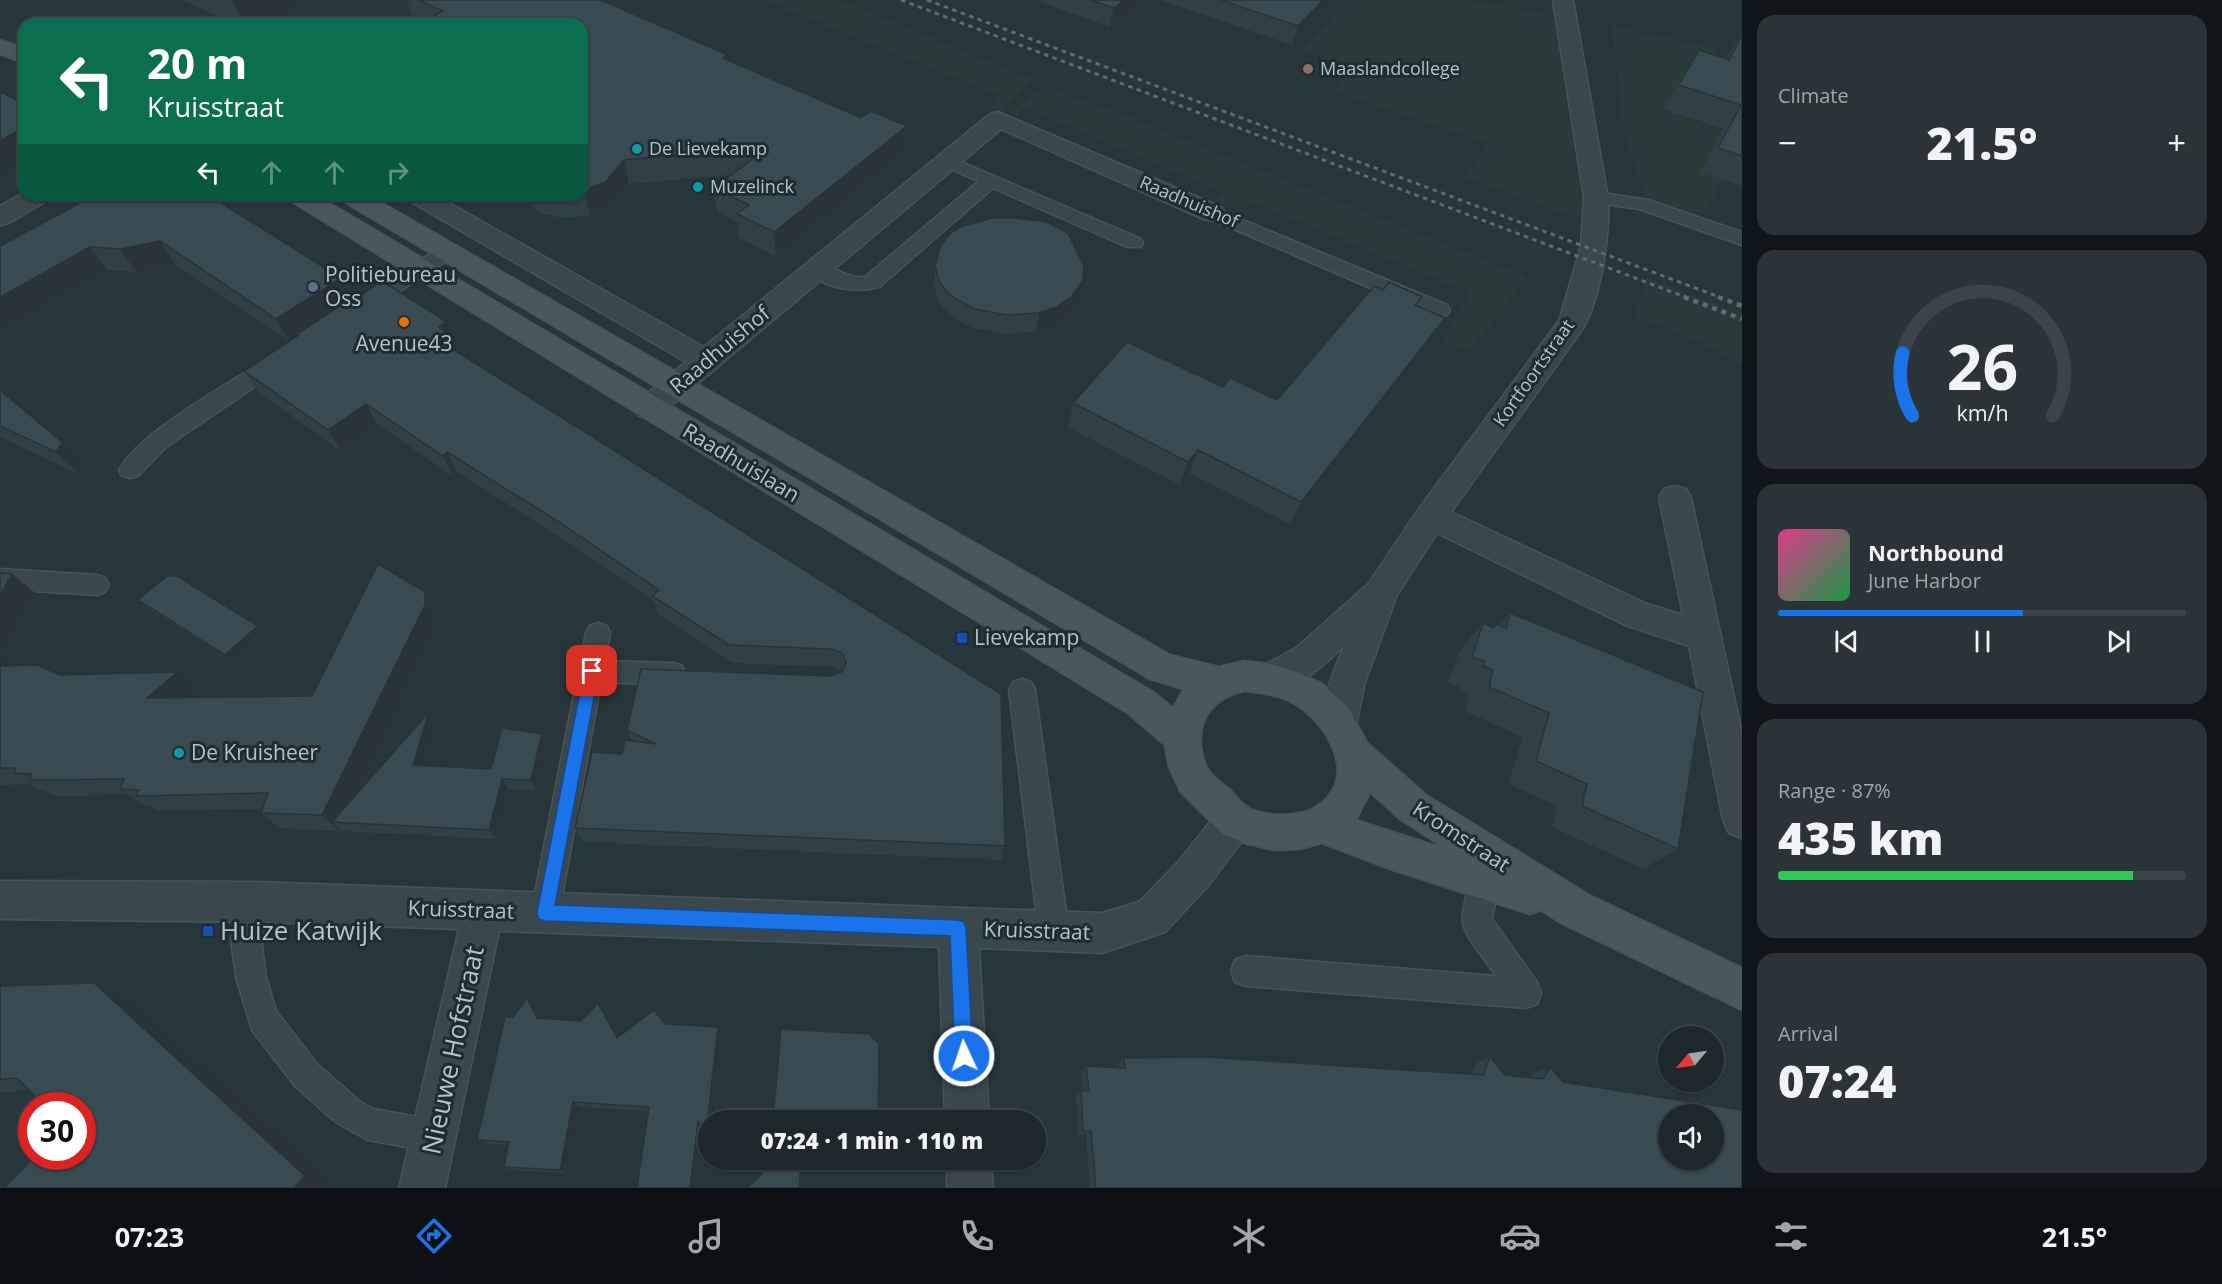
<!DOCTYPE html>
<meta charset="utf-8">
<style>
:root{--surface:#1d282c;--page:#2a3438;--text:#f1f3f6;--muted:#a0a6a9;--line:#3b4448;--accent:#1a73e8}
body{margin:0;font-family:"Open Sans",sans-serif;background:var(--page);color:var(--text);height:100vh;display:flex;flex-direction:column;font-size:22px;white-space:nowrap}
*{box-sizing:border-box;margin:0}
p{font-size:20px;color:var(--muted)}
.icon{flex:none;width:33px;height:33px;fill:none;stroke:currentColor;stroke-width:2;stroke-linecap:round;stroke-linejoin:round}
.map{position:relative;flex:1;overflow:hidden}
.sheet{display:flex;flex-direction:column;gap:15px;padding:15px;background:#101618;width:480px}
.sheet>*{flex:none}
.hud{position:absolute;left:18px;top:18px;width:570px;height:183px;border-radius:18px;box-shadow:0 2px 4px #0004,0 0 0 2px var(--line);background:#0b6e4f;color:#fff;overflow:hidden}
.needle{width:39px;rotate:241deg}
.buttons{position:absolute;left:1658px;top:1026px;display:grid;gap:12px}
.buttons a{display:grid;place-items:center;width:66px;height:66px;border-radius:50%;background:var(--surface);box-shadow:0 2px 4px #0004,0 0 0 2px var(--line);font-size:30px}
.speed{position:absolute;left:18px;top:1092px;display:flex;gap:12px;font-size:30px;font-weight:700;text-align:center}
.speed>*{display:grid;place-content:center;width:78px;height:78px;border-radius:50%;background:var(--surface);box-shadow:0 2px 4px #0004,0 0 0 2px var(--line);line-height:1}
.speed .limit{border:9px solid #d22;background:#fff;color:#111}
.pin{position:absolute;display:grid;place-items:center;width:51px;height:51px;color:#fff;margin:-26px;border-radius:12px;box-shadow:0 3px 9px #0006}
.me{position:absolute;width:66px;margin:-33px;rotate:357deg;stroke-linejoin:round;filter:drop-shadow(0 0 4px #0008)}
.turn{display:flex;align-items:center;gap:21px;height:126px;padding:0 30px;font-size:27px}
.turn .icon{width:78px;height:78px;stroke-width:2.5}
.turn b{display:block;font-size:42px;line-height:51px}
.lanes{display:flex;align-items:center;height:57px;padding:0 30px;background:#0003;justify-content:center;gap:30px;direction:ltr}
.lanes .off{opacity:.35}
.big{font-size:45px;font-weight:800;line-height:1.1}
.sheet .card{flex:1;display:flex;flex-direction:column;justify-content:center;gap:9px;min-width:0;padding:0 21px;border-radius:18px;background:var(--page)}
.sheet .dial{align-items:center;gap:0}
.dial svg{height:156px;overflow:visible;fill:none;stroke:var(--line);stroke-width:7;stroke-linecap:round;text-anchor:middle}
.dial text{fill:var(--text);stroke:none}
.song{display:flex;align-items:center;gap:18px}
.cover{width:72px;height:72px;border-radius:9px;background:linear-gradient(135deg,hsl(330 70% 55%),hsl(140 70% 35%))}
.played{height:6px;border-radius:3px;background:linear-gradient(90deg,var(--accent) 60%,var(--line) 60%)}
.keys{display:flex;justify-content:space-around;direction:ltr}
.heat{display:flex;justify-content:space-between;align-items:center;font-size:33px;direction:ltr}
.charge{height:9px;border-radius:4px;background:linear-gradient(90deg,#34c759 87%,var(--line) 0)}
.trip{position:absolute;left:698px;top:1110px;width:348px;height:60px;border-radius:30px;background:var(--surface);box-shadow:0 2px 4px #0004,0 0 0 2px var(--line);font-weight:800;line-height:60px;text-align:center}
.tab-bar{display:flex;height:96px;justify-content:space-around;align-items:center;background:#0c1012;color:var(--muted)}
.tab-bar .icon{width:42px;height:42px}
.tab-bar .on{color:var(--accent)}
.tab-bar b{font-size:27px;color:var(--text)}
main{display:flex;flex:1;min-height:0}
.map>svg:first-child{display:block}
</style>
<main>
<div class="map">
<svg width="1742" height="1188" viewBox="0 0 1742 1188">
<rect width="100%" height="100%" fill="#27363b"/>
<g fill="#293c39">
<polygon points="764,0 839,0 1032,79 1002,110 991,107 990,104 998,95"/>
<polygon points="1348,0 1468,0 1554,16 1583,219 1463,178 1489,144 1333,90 1351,68 1302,50"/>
<polygon points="1612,27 1715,48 1716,56 1705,72 1694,81 1676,115 1742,137 1722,182 1704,214 1647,200 1624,131"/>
<polygon points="1045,86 1124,115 1527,277 1470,351 1442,341 1467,297 1468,292 1252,202 1251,203 1238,198 1230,207 1222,207 1213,202 1222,192 1026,108 1016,116 1008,114"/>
<polygon points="1646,277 1742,314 1742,364 1698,341 1635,317"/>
</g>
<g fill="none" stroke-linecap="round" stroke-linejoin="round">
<defs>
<g id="lane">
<path d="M947,156L1141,239L1143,243L1141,247H1127L993,188L879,287C858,293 822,290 808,269L811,265C829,260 844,280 865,277L979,181L941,165L938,161L941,157Z"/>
<polygon points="1596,192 1648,200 1742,232 1742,245 1639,209 1590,202 1587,198 1590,194"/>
<polygon points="1212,207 1447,305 1450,310 1447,315 1440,317 1433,315 1206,217 1203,213 1206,209"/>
<polygon points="448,245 455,247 457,251 455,255 371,310 364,312 357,310 354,305 357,300 441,247"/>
<path d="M277,355L284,357L287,362L284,367L166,447L138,476L130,478L122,476L119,470C139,432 231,382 270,357Z"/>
<polygon points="0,569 97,575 105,578 109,585 105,592 97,595 0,589"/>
<polygon points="598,623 607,626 610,633 605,661 673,663 682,666 686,674 682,682 673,685 601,682 559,913 555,923 545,927 535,923 531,913 586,633 589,626"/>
<polygon points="1022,679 1031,682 1035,690 1069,933 1064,943 1054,948 1044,943 1039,933 1009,690 1013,682"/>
<path d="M1485,867L1495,871L1499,881L1492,919L1537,982L1541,993L1537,1004L1526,1008L1246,986L1235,982L1231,971L1235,960L1246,956L1496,976C1488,963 1465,937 1463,923C1461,911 1470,882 1475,871Z"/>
<polygon points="258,888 268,892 272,902 261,939 266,977 276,1011 317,1064 359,1101 373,1109 435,1120 446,1125 451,1136 446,1147 435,1152 368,1140 337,1123 295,1086 252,1030 236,977 231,939 248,892"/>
</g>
<g id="street">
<path d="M1553,0H1573L1608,198C1610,236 1601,297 1582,330L1451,512L1647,604L1683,615L1659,498L1664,489L1675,486L1686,489L1691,498L1742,734V838L1729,833L1723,820L1689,646L1625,625L1437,533L1397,595L1365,682L1357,721L1352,732L1339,737L1326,732C1316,709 1335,669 1344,646C1330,660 1295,691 1274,693C1270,693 1265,690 1261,689L1256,678L1261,667L1296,648L1369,583L1420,507L1559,321L1581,246L1584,198Z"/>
<polygon points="998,112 1221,207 1225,213 1221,219 1212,221 1203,219 1001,129 659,416 649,419 639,416 634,408 639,400 686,362 408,200 405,195 435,195 704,347 990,114"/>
<polygon points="24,193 24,195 51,195 48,200 9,223 0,225 0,206"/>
<polygon points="1235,802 1248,807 1254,820 1248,833 1207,887 1165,932 1102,953 979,948 989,1120 945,1120 939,947 499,931 445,1188 399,1188 459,929 258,922 0,919 0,881 258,882 1102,913 1139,902 1179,861 1222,807"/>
<polygon points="947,1160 991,1160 993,1188 947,1188"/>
</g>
<g id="secondary">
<polygon points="0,40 24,48 24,63 0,54"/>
<path d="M286,195H316L1153,692L1173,708L1184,689L1150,679L341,200L338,195H368L1170,655L1219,667L1244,661L1269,664L1294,671L1321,683L1348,707L1367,743L1426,795L1589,895L1742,968V1010L1561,923L1541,910L1530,914L1393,870L1322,843L1300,849L1274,850L1248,844L1223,834L1181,792L1169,767L1165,745L1129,714L289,200ZM1244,691C1262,693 1281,695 1297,705C1324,723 1354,767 1327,798C1319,806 1311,811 1300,813C1284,816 1264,815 1250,809C1242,805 1236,796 1230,790C1222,783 1212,777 1207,768C1203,761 1202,753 1201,746C1198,716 1216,697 1244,691ZM1370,792L1400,819L1448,850L1356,820Z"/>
</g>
</defs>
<use href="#lane" stroke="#465358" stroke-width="3"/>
<use href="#street" stroke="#465358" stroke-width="3"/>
<use href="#secondary" stroke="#465358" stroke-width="3"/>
<use href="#lane" fill="#3a474c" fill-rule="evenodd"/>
<use href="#street" fill="#3a474c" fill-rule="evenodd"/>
<use href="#secondary" fill="#49575e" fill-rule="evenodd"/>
<g stroke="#5d6c72" stroke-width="3" stroke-dasharray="4.5 4.5" stroke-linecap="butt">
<polyline points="901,0 1688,298"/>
<polyline points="927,0 1722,298"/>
</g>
<g stroke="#5d6c72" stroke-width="4.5" stroke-dasharray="5 5" stroke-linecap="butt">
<polyline points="1684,297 1742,319"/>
<polyline points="1718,297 1742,306"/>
</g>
</g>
<g fill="#314047">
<polygon points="182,0 310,0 281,16 266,18 254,24 236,24"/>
<polygon points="407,0 601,0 728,60 861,118 907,126 906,150 776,257 739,238 737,222 717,212 714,188 730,175 629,184 611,206 590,215 563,218 543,214 531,206 523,195 582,195 582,24 423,22 413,18"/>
<polygon points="1035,0 1143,0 1110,27"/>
<polygon points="1160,0 1334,0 1292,45"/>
<polygon points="1742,33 1742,186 1701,172 1723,129 1663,109 1683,75 1699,50 1726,59"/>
<polygon points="208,195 351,298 456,343 461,355 1001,694 1005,846 1001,860 584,842 575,828 622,754 632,741 627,730 831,676 843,671 832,667 733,663 658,614 654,601 563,539 457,472 453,476 377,424 341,451 258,392 244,371 289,341 176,265 136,272 107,270 0,331 0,246"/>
<polygon points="935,266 1083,280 1079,300 1067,316 1053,326 1036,331 1004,334 973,328 954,318 945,310 938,300 934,285"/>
<polygon points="1383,290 1422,297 1417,306 1431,342 1290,524 1189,473 1180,485 1067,427 1073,403 1223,387 1277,400"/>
<polygon points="0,390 83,464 77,473 0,437"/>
<polygon points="0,573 12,574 35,593 4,651 12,658 8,666 60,675 197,690 189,698 312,696 437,612 437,625 356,794 429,712 437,722 424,766 491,769 548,744 537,790 508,789 496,839 341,831 339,829 339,831 280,828 261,813 262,809 158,811 149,805 143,805 129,795 54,796 44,790 39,790 31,784 0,785"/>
<polygon points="138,600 258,626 263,631 231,660 144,606"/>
<polygon points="1510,613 1678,849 1643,869 1552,827 1557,806 1509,784 1522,737 1465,711 1469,696 1459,691 1460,687 1448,682 1460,650 1483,623 1492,627 1495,624 1499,626"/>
<polygon points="0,986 130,999 334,1183 82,1156 82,1106 30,1091 0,1092"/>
<polygon points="527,998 534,1004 541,1019 581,1021 604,1010 619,1037 665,1024 718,1027 721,1033 708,1120 708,1135 701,1126 694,1188 648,1111 579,1107 567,1173 512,1170 504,1167 508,1145 486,1143 477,1140 513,1017"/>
<polygon points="1490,1057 1505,1075 1531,1078 1534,1073 1550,1067 1563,1082 1742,1188 1090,1188 1086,1135 1078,1135 1076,1096 1081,1091 1083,1091 1081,1072 1086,1066 1119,1067 1118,1064 1124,1058 1471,1074 1476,1063"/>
</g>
<g fill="#283439">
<polygon points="232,0 310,0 281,16 266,18 254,24 244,24"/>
<polygon points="1123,0 1143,0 1110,27 1114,8"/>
<polygon points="1323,0 1334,0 1292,45 1298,26"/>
<polygon points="907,126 906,150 776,257 774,232"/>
<polygon points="24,127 24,161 0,175 0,141"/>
<polygon points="624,160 629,184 611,206 590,215 584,191"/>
<polygon points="160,241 176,265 136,272 120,249"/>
<polygon points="90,247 107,270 0,331 0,297"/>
<polygon points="341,278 353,301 297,334 298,337 290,342 276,319"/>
<polygon points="1083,280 1079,300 1067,316 1053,326 1036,331 1039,313"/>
<polygon points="1445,318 1431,342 1290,524 1301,502"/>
<polygon points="447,322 462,357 443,343 439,327"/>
<polygon points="366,404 377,424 341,451 328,430"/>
<polygon points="62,442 83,464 77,473 56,452"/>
<polygon points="1198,450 1189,473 1180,485 1188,462"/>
<polygon points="447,452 457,472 453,476 443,456"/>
<polygon points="12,574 35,593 4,651 12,658 0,683 0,595"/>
<polygon points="425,592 437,612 437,625 343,822 332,822 339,829 339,831 322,815"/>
<polygon points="258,626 263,631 231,660 225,655"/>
<polygon points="177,672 197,690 168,716 147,698"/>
<polygon points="429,712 437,722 421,775 413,765"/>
<polygon points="542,734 548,744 537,790 531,780"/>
<polygon points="502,779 508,789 496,839 489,830"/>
<polygon points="94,983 130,999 334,1183 329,1188 294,1188"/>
<polygon points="527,998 534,1004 544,1024 537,1018"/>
<polygon points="598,1003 604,1010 622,1044 617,1038"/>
<polygon points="718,1027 721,1033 711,1120 708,1120 708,1135 706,1133"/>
<polygon points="573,1102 579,1107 567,1173 560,1170"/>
<polygon points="698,1121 701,1125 694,1188 690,1188"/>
<polygon points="801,1160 803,1160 801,1188 799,1188"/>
</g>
<g fill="#394b52" stroke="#283439" stroke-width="1.5" fill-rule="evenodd">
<polygon points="419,0 601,0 728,55 723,58 861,118 871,111 907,126 774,232 737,214 749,205 714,188 768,147 624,160 605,182 582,191 582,24 420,24 443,11"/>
<polygon points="1091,0 1123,0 1114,8"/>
<polygon points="1221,0 1323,0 1298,26"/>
<polygon points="1742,35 1742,156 1718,148 1741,105 1679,85 1699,50 1729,60"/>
<polygon points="0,92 24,103 24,127 0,141"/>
<polygon points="95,195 208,195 341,278 276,319 160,241 120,249 90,247 0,297 0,246"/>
<polygon points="992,218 1013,218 1047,222 1068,233 1084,267 1083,280 1071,297 1056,307 1039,313 1006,315 975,309 956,299 946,291 939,281 935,266 940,246 950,234 960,227"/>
<polygon points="382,281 447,322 439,327 453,336 443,343 1001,694 1005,846 575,828 592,752 622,754 625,740 656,744 627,730 641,669 831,676 842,672 846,662 842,653 831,649 729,645 652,596 659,590 556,520 447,452 443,456 366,404 328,430 244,371 299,335 297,334 361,292 363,294"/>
<polygon points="1389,282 1422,297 1415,305 1445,318 1301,502 1198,450 1188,462 1073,403 1127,342 1223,387 1230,378 1277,400 1374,286 1383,290"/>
<polygon points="0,390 62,442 56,452 0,426"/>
<polygon points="378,564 425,592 425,605 322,815 261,813 268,793 136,796 139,790 120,789 124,779 29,780 32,774 14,773 16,768 0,768 0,666 37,665 60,675 177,672 147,698 312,696"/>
<polygon points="0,573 12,574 0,595"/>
<polygon points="167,576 177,576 258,626 225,655 138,600"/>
<polygon points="1510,613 1703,692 1678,849 1582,806 1587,784 1536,761 1549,713 1489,687 1493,670 1483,666 1484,661 1472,657 1483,623 1494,628 1495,624 1506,628"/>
<polygon points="429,712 413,765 491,769 502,728 542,734 531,780 502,779 489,830 332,822"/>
<polygon points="94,983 305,1176 294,1188 4,1188 35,1156 82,1156 82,1106 45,1106 17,1078 0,1079 0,986"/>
<polygon points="527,998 537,1018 581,1021 598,1003 617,1038 654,1010 665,1024 718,1027 706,1133 698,1121 690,1188 637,1188 649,1107 573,1102 560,1170 504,1167 509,1142 477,1140 505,1017 513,1017"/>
<polygon points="781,1029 869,1034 879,1044 878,1120 773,1120"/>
<path d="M1205,1057L1483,1075L1490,1057L1505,1075L1543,1079L1550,1067L1563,1082L1742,1110V1188H1096L1091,1131H1083L1081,1091H1089L1086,1066L1125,1068L1124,1058ZM1668,1114H1713V1160H1668Z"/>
<polygon points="776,1160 801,1160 799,1188 747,1188"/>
</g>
<polygon fill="#1a73e8" stroke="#114b97" stroke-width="1.5" points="592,665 597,667 599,671 555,905 958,920 964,922 966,928 973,1056 970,1063 964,1065 958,1063 955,1056 950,936 545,921 539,919 537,913 584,671 587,667"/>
<circle fill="#8d6e63" stroke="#1f2c31" stroke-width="2" cx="1308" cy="69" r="6"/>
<g fill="#0f9aa8" stroke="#1f2c31" stroke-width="2">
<circle cx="637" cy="149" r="6"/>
<circle cx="698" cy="187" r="6"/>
<circle cx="179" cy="753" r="6"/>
</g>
<circle fill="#5c6f8a" stroke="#1f2c31" stroke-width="2" cx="313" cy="287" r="6"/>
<circle fill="#e8710a" stroke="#1f2c31" stroke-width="2" cx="404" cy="322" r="6"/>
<g fill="#1a4fb4" stroke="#1f2c31" stroke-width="2">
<rect x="956" y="632" width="12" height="12" rx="3"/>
<rect x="202" y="925" width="12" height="12" rx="3"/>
</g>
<g text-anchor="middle" stroke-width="6" stroke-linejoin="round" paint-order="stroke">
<g font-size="18" fill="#b6c2c7" stroke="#1f2c31" text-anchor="start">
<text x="1320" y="75">Maaslandcollege</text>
<text x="649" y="155">De Lievekamp</text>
<text x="710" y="193">Muzelinck</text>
</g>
<g font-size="18" fill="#b6c2c7" stroke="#1f2c31">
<text transform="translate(1189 202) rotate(23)" y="6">Raadhuishof</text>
<text transform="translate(1534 373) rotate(-55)" y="6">Kortfoortstraat</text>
</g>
<g font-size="21" fill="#b6c2c7" stroke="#1f2c31" text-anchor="start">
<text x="325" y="282">Politiebureau<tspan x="325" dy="24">Oss</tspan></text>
<text x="404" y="351" text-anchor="middle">Avenue43</text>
<text x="974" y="645">Lievekamp</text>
<text x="191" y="760">De Kruisheer</text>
</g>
<g font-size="21" fill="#b6c2c7" stroke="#1f2c31">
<text transform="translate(720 350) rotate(-40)" y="7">Raadhuishof</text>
<text transform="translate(741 463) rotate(31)" y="7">Raadhuislaan</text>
<text transform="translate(1461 837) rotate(33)" y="7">Kromstraat</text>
<text transform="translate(461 910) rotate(2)" y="7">Kruisstraat</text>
<text transform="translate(1037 931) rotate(2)" y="7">Kruisstraat</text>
</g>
<g font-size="26" fill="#b6c2c7" stroke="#1f2c31" text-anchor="start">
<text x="220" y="940">Huize Katwijk</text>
</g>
<g font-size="26" fill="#b6c2c7" stroke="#1f2c31">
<text transform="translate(453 1050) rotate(-78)" y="9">Nieuwe Hofstraat</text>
</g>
</g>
</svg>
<div class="buttons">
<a><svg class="needle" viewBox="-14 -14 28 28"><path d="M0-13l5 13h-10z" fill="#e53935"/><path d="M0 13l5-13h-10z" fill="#a0a6a9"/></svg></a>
<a><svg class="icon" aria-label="sound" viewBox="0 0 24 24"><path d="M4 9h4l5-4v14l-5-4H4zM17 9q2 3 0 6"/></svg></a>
</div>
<div class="speed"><div class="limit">30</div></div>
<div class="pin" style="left:592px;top:671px;background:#d93025"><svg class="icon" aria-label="arrive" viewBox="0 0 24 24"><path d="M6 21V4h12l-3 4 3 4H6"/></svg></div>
<svg class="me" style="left:964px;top:1056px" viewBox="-20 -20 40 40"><circle r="17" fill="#1a73e8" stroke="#fff" stroke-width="3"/><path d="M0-11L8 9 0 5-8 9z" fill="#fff"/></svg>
<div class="trip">07:24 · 1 min · 110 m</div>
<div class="hud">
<div class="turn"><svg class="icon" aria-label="left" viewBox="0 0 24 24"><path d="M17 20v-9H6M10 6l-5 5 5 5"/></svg><div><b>20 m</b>Kruisstraat</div></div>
<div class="lanes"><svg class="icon" aria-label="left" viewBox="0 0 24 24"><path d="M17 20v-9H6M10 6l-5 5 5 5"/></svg><svg class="icon off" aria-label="ahead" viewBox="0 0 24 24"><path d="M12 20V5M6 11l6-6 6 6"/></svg><svg class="icon off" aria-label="ahead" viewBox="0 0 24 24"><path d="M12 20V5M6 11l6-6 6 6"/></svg><svg class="icon off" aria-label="right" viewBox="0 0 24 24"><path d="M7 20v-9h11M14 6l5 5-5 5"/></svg></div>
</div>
</div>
<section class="sheet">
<div class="card"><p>Climate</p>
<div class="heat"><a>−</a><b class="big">21.5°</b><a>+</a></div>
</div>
<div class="card dial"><svg viewBox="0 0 100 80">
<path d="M14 69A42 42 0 1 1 86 69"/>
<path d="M14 69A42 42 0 0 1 9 37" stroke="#1a73e8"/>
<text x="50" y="56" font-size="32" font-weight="700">26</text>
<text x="50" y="72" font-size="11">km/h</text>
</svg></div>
<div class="card">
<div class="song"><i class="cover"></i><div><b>Northbound</b><p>June Harbor</p></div></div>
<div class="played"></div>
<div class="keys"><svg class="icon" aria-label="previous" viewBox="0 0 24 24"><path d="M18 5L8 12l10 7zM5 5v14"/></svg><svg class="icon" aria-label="pause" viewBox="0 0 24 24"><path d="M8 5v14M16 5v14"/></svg><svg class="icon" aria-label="next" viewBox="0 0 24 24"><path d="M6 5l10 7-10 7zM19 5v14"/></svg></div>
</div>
<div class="card"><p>Range · 87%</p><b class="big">435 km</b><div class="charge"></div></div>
<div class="card"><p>Arrival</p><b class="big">07:24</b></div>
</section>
</main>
<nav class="tab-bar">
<b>07:23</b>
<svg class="icon on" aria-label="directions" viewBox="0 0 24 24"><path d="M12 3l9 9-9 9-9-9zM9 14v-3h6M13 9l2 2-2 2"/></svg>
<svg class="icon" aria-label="music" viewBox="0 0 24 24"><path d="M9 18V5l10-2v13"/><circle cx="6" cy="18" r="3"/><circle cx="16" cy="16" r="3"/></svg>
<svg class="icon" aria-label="phone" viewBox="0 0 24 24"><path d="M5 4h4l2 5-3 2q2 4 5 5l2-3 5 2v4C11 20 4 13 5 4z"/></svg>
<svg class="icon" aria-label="climate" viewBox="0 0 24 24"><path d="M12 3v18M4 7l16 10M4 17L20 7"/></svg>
<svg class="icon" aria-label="car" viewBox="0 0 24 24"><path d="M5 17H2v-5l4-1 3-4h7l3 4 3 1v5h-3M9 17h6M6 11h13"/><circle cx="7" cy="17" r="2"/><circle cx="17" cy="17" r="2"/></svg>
<svg class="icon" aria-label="filters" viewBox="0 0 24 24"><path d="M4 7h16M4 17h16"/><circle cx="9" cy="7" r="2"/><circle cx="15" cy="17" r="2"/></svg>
<b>21.5°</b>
</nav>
